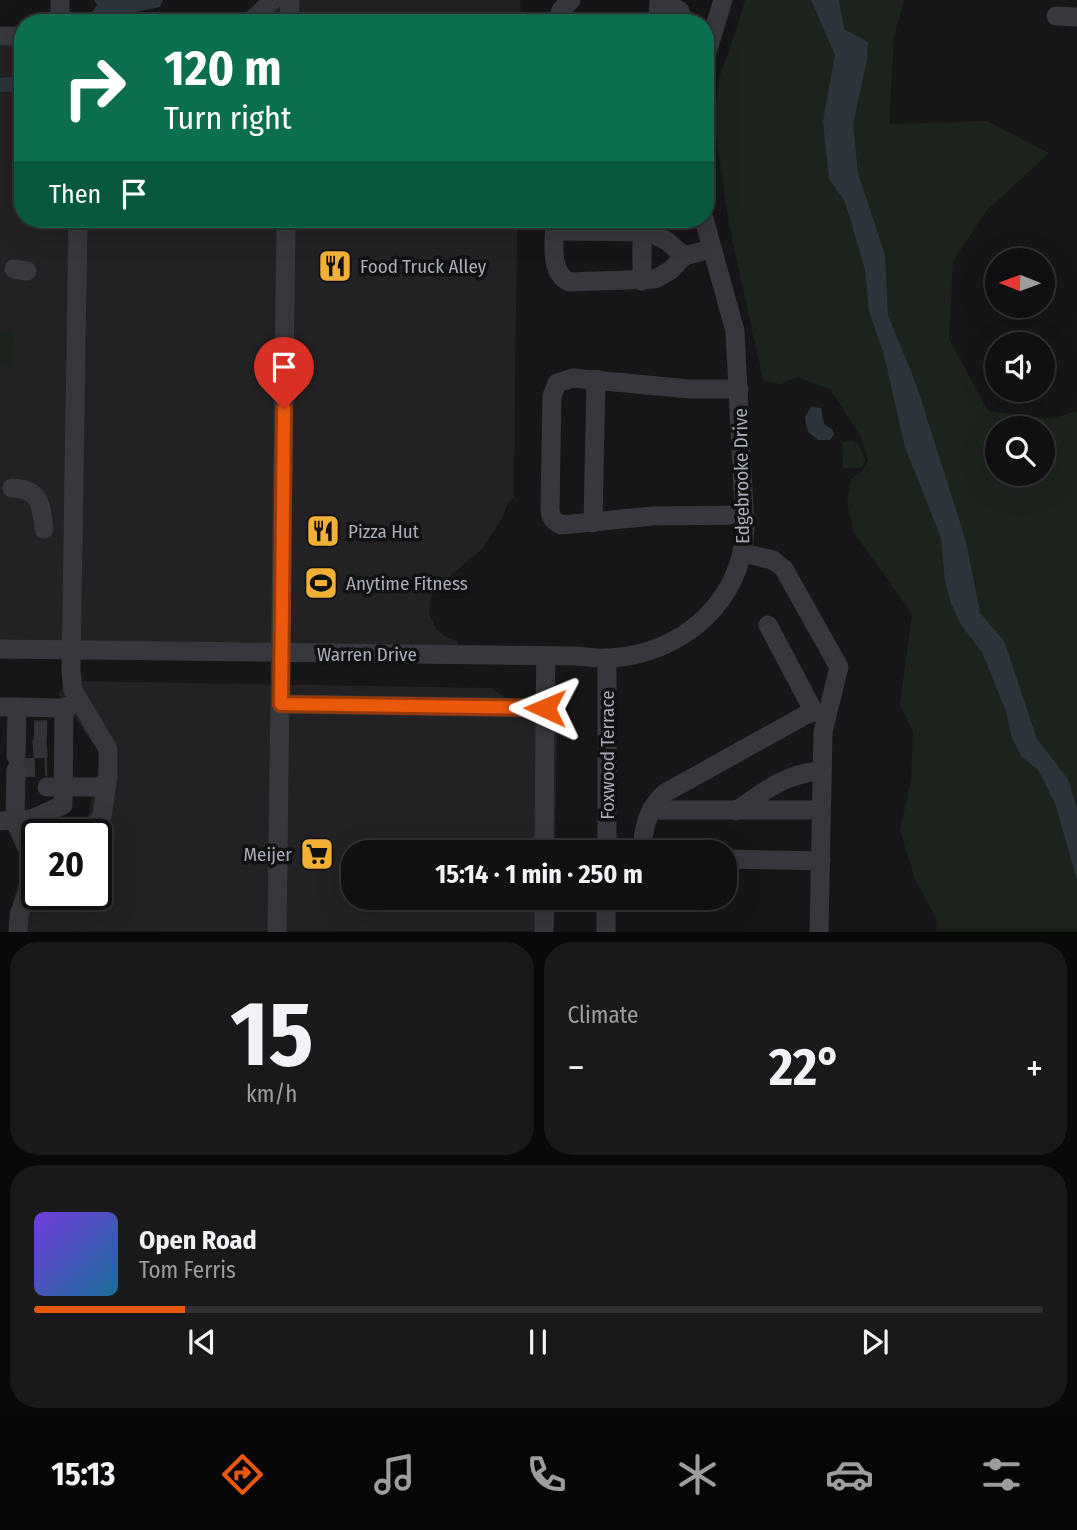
<!DOCTYPE html>
<meta charset="utf-8">
<style>
:root{--surface:#101012;--page:#19191b;--text:#f1f3f6;--muted:#9c9d9f;--line:#303032;--accent:#ea580c}
body{margin:0;font-family:"Fira Sans Condensed",sans-serif;background:var(--page);color:var(--text);height:100vh;display:flex;flex-direction:column;font-size:26px;white-space:nowrap}
*{box-sizing:border-box;margin:0}
p{font-size:23px;color:var(--muted)}
.icon{flex:none;width:38px;height:38px;fill:none;stroke:currentColor;stroke-width:2;stroke-linecap:round;stroke-linejoin:round}
.map{position:relative;height:932px;overflow:hidden}
.details{display:flex;flex-direction:column;gap:10px;padding:10px;background:#09090a;flex:1}
.details>*{flex:none}
.guide{position:absolute;left:14px;top:14px;width:700px;height:214px;border-radius:28px;box-shadow:0 7px 28px #0002,0 0 0 2px var(--line);background:#0b6e4f;color:#fff;overflow:hidden}
.needle{width:46px;rotate:271deg}
.fabs{position:absolute;left:985px;top:248px;display:grid;gap:14px}
.fabs a{display:grid;place-items:center;width:70px;height:70px;border-radius:50%;background:var(--surface);box-shadow:0 7px 28px #0002,0 0 0 2px var(--line);font-size:35px}
.speed{position:absolute;left:21px;top:819px;display:flex;gap:14px;font-size:35px;font-weight:700;text-align:center}
.speed>*{display:grid;place-content:center;width:91px;height:91px;border-radius:50%;background:var(--surface);box-shadow:0 7px 28px #0002,0 0 0 2px var(--line);line-height:1}
.speed .limit{border:4px solid #111;border-radius:10px;background:#fff;color:#111}
.pin{position:absolute;display:grid;place-items:center;width:60px;height:60px;color:#fff;margin:-72px -30px;border-radius:50% 50% 50% 0;rotate:-45deg;box-shadow:0 0 7px #0007}
.pin .icon{rotate:45deg}
.me{position:absolute;width:77px;margin:-38px;rotate:271deg;stroke-linejoin:round;filter:drop-shadow(0 0 5px #0008)}
.turn{display:flex;align-items:center;gap:24px;height:147px;padding:0 35px;font-size:32px}
.turn .icon{width:91px;height:91px;stroke-width:2.5}
.turn b{display:block;font-size:49px;line-height:60px}
.then{display:flex;align-items:center;height:66px;padding:0 35px;background:#0003;gap:14px;font-size:26px}
.big{font-size:52px;font-weight:700;line-height:1.1}
.details .widget{flex:1;display:flex;flex-direction:column;justify-content:center;gap:10px;min-width:0;padding:0 24px;border-radius:28px;background:var(--page)}
.details .dial{align-items:center;gap:0}
.dial b{font-size:91px;line-height:1}
.song{display:flex;align-items:center;gap:21px}
.cover{width:84px;height:84px;border-radius:10px;background:linear-gradient(135deg,hsl(260 70% 55%),hsl(200 70% 35%))}
.played{height:7px;border-radius:4px;background:linear-gradient(90deg,var(--accent) 15%,var(--line) 15%)}
.keys{display:flex;justify-content:space-around;direction:ltr}
.heat{display:flex;justify-content:space-between;align-items:center;font-size:38px;direction:ltr}
.details .tiles{flex:1;display:grid;gap:10px;grid-template-columns:1fr 1fr}
.widget:last-child{grid-column:span 2}
.trip{position:absolute;left:341px;top:840px;width:396px;height:70px;border-radius:28px;background:var(--surface);box-shadow:0 7px 28px #0002,0 0 0 2px var(--line);font-weight:700;line-height:70px;text-align:center}
.tabs{display:flex;height:112px;justify-content:space-around;align-items:center;background:#060607;color:var(--muted)}
.tabs .icon{width:49px;height:49px}
.tabs .active{color:var(--accent)}
.tabs b{font-size:32px;color:var(--text)}
.map>svg:first-child{display:block}
</style>
<div class="map">
<svg width="1077" height="932" viewBox="0 0 1077 932">
<rect width="100%" height="100%" fill="#161618"/>
<g fill="#222225">
<polygon points="273,0 521,0 520,23 249,23"/>
<polygon points="0,36 23,36 23,219 517,219 514,497 507,505 502,518 482,549 439,585 431,597 429,613 436,629 446,637 457,641 458,654 0,649"/>
<polygon points="69,681 491,688 557,733 555,852 354,852 354,898 555,898 554,931 12,932 13,899 25,864 37,894 96,894 96,835 68,835 87,821 101,755 58,693"/>
</g>
<g fill="#1c231d" fill-rule="evenodd">
<path d="M745,0H904L894,38L889,124L987,121L1049,153L987,210L953,261L949,339L988,411L1052,419L1077,411V931H936L937,920L915,879L900,830L911,780L913,732L900,704L912,614L853,531L847,501L851,479L861,472L868,461L861,437L830,389L797,377L780,384L763,380L729,225L714,124L719,78L735,34ZM998,429H1043V474H998Z"/>
<polygon points="0,331 13,331 12,365 9,366 9,370 7,370 7,362 0,363"/>
<polygon points="852,441 859,444 865,461 861,468 843,468 842,442"/>
</g>
<g fill="#2c353c">
<polygon points="94,0 163,0 160,7 131,13 115,12 100,23 84,23 97,5"/>
<polygon points="811,0 839,0 844,29 868,42 867,60 853,124 858,173 885,255 888,315 916,384 966,541 980,613 1004,641 1037,739 1068,779 1077,809 1077,880 1055,803 1038,770 1021,756 1011,735 1006,711 982,652 961,625 951,603 945,580 941,538 905,447 884,355 869,311 865,270 845,202 829,179 823,121 835,55"/>
<polygon points="23,76 23,91 0,92 0,78"/>
<polygon points="811,407 821,408 824,424 832,429 834,434 830,440 818,440 808,432 805,417"/>
</g>
<g fill="none" stroke-linecap="round" stroke-linejoin="round">
<g stroke="#333438" stroke-width="19" stroke-dasharray="19 10" stroke-linecap="butt">
<polyline points="34,730 47,730"/>
<polyline points="33,749 47,748"/>
<polyline points="16,768 47,767"/>
</g>
<g stroke="#37383d" stroke-width="19">
<polyline points="663,0 680,11 684,23"/>
<polyline points="1056,16 1077,17"/>
<polyline points="60,23 60,0"/>
<polyline points="249,23 273,0"/>
<polyline points="289,23 290,0"/>
<polyline points="558,23 561,10 571,0"/>
<polyline points="658,23 659,0"/>
<polyline points="0,36 23,36"/>
<polyline points="705,59 723,0"/>
<polyline points="78,219 71,670 73,690 108,749 108,776 102,816 87,835"/>
<path d="M555,219C555,239 548,272 569,282L655,279L671,270L684,256L711,249"/>
<polyline points="555,231 649,232 667,241 684,256"/>
<polyline points="14,269 27,271"/>
<polyline points="642,281 642,231"/>
<path d="M739,389H689L573,378L557,383L552,396L550,508C550,517 553,521 561,525L653,516L745,515"/>
<path d="M12,488C41,489 41,505 44,529"/>
<polyline points="593,523 596,379"/>
<polyline points="743,553 773,560 784,569 839,667 823,732 819,932"/>
<polyline points="768,625 814,712"/>
<path d="M0,649L577,656C588,657 599,659 610,658C682,654 742,602 745,529L735,331L704,219"/>
<polyline points="281,704 545,708 546,656"/>
<polyline points="0,707 17,707 16,756"/>
<polyline points="17,707 61,708 72,705"/>
<polyline points="16,770 15,821 36,868"/>
<polyline points="47,787 106,787"/>
<polyline points="651,810 821,810"/>
<path d="M736,811C763,792 788,772 822,771"/>
<polyline points="0,821 32,819 63,805 64,716 61,708"/>
<polyline points="544,852 545,708"/>
<polyline points="607,852 607,658"/>
<path d="M642,852C643,829 647,809 665,793L807,714L814,712L826,714"/>
<polyline points="724,859 821,861"/>
<polyline points="18,932 19,915 37,868"/>
<polyline points="277,932 286,219"/>
<polyline points="544,932 544,898"/>
<polyline points="606,932 606,898"/>
</g>
</g>
<g fill="none" stroke-linecap="round" stroke-linejoin="round">
<defs>
<polyline id="route" points="284,409 281,704 545,708"/>
</defs>
<use href="#route" stroke="#983908" stroke-width="18"/>
<use href="#route" stroke="#ea580c" stroke-width="12"/>
</g>
<defs>
<symbol id="restaurant-square" viewBox="-11 -11 22 22"><rect x="-9" y="-9" width="18" height="18" rx="4" fill="#f2b134" stroke="#111113"/><path d="M-5-6h1v4h1v-4h1v4h1v-4h1v5L-1.5 .5V6h-2V.5L-5-1ZM5-6V6H3V1.5H1.5Q1.5-4 5-6Z" fill="#111"/></symbol>
<symbol id="stadium-square" viewBox="-11 -11 22 22"><rect x="-9" y="-9" width="18" height="18" rx="4" fill="#f2b134" stroke="#111113"/><path d="M0-5a6.5 5 0 1 0 0 10a6.5 5 0 1 0 0-10ZM-3.5-1.8h7v3.6h-7Z" fill="#111"/></symbol>
<symbol id="supermarket-square" viewBox="-11 -11 22 22"><rect x="-9" y="-9" width="18" height="18" rx="4" fill="#f2b134" stroke="#111113"/><path d="M-6-5.5h2.5l.6 2H6L4.5 2H-2.5L-4.4-4H-6ZM-1.5 3.2a1.3 1.3 0 1 0 .1 0ZM3 3.2a1.3 1.3 0 1 0 .1 0Z" fill="#111"/></symbol>
</defs>
<g fill-rule="evenodd">
<use href="#restaurant-square" x="316" y="247" width="38" height="38"/>
<use href="#restaurant-square" x="304" y="512" width="38" height="38"/>
<use href="#stadium-square" x="302" y="564" width="38" height="38"/>
<use href="#supermarket-square" x="298" y="835" width="38" height="38"/>
</g>
<g text-anchor="middle" stroke-width="7" stroke-linejoin="round" paint-order="stroke">
<g font-size="19" fill="#a8adb8" stroke="#111113" text-anchor="start">
<text x="360" y="273">Food Truck Alley</text>
<text x="348" y="538">Pizza Hut</text>
<text x="346" y="590">Anytime Fitness</text>
<text x="292" y="861" text-anchor="end">Meijer</text>
</g>
<g font-size="19" fill="#a8adb8" stroke="#111113">
<text transform="translate(741 476) rotate(-91)" y="7">Edgebrooke Drive</text>
<text x="367" y="661">Warren Drive</text>
<text transform="translate(607 755) rotate(-90)" y="7">Foxwood Terrace</text>
</g>
</g>
</svg>
<div class="fabs">
<a><svg class="needle" viewBox="-14 -14 28 28"><path d="M0-13l5 13h-10z" fill="#e53935"/><path d="M0 13l5-13h-10z" fill="#9c9d9f"/></svg></a>
<a><svg class="icon" aria-label="sound" viewBox="0 0 24 24"><path d="M4 9h4l5-4v14l-5-4H4zM17 9q2 3 0 6"/></svg></a>
<a><svg class="icon" aria-label="search" viewBox="0 0 24 24"><circle cx="10" cy="10" r="6"/><path d="M15 15l6 6"/></svg></a>
</div>
<div class="speed"><div class="limit">20</div></div>
<div class="pin" style="left:284px;top:409px;background:#d93025"><svg class="icon" aria-label="arrive" viewBox="0 0 24 24"><path d="M6 21V4h12l-3 4 3 4H6"/></svg></div>
<svg class="me" style="left:545px;top:708px" viewBox="-20 -20 40 40"><path d="M0-17L14 15 0 8-14 15z" fill="#ea580c" stroke="#fff" stroke-width="4"/></svg>
<div class="trip">15:14 · 1 min · 250 m</div>
<div class="guide">
<div class="turn"><svg class="icon" aria-label="right" viewBox="0 0 24 24"><path d="M7 20v-9h11M14 6l5 5-5 5"/></svg><div><b>120 m</b>Turn right</div></div>
<div class="then">Then<svg class="icon" aria-label="arrive" viewBox="0 0 24 24"><path d="M6 21V4h12l-3 4 3 4H6"/></svg></div>
</div>
</div>
<section class="details">
<div class="tiles">
<div class="widget dial"><b>15</b><p>km/h</p></div>
<div class="widget"><p>Climate</p>
<div class="heat"><a>−</a><b class="big">22°</b><a>+</a></div>
</div>
<div class="widget">
<div class="song"><i class="cover"></i><div><b>Open Road</b><p>Tom Ferris</p></div></div>
<div class="played"></div>
<div class="keys"><svg class="icon" aria-label="previous" viewBox="0 0 24 24"><path d="M18 5L8 12l10 7zM5 5v14"/></svg><svg class="icon" aria-label="pause" viewBox="0 0 24 24"><path d="M8 5v14M16 5v14"/></svg><svg class="icon" aria-label="next" viewBox="0 0 24 24"><path d="M6 5l10 7-10 7zM19 5v14"/></svg></div>
</div>
</div>
</section>
<nav class="tabs">
<b>15:13</b>
<svg class="icon active" aria-label="directions" viewBox="0 0 24 24"><path d="M12 3l9 9-9 9-9-9zM9 14v-3h6M13 9l2 2-2 2"/></svg>
<svg class="icon" aria-label="music" viewBox="0 0 24 24"><path d="M9 18V5l10-2v13"/><circle cx="6" cy="18" r="3"/><circle cx="16" cy="16" r="3"/></svg>
<svg class="icon" aria-label="phone" viewBox="0 0 24 24"><path d="M5 4h4l2 5-3 2q2 4 5 5l2-3 5 2v4C11 20 4 13 5 4z"/></svg>
<svg class="icon" aria-label="climate" viewBox="0 0 24 24"><path d="M12 3v18M4 7l16 10M4 17L20 7"/></svg>
<svg class="icon" aria-label="car" viewBox="0 0 24 24"><path d="M5 17H2v-5l4-1 3-4h7l3 4 3 1v5h-3M9 17h6M6 11h13"/><circle cx="7" cy="17" r="2"/><circle cx="17" cy="17" r="2"/></svg>
<svg class="icon" aria-label="filters" viewBox="0 0 24 24"><path d="M4 7h16M4 17h16"/><circle cx="9" cy="7" r="2"/><circle cx="15" cy="17" r="2"/></svg>
</nav>
